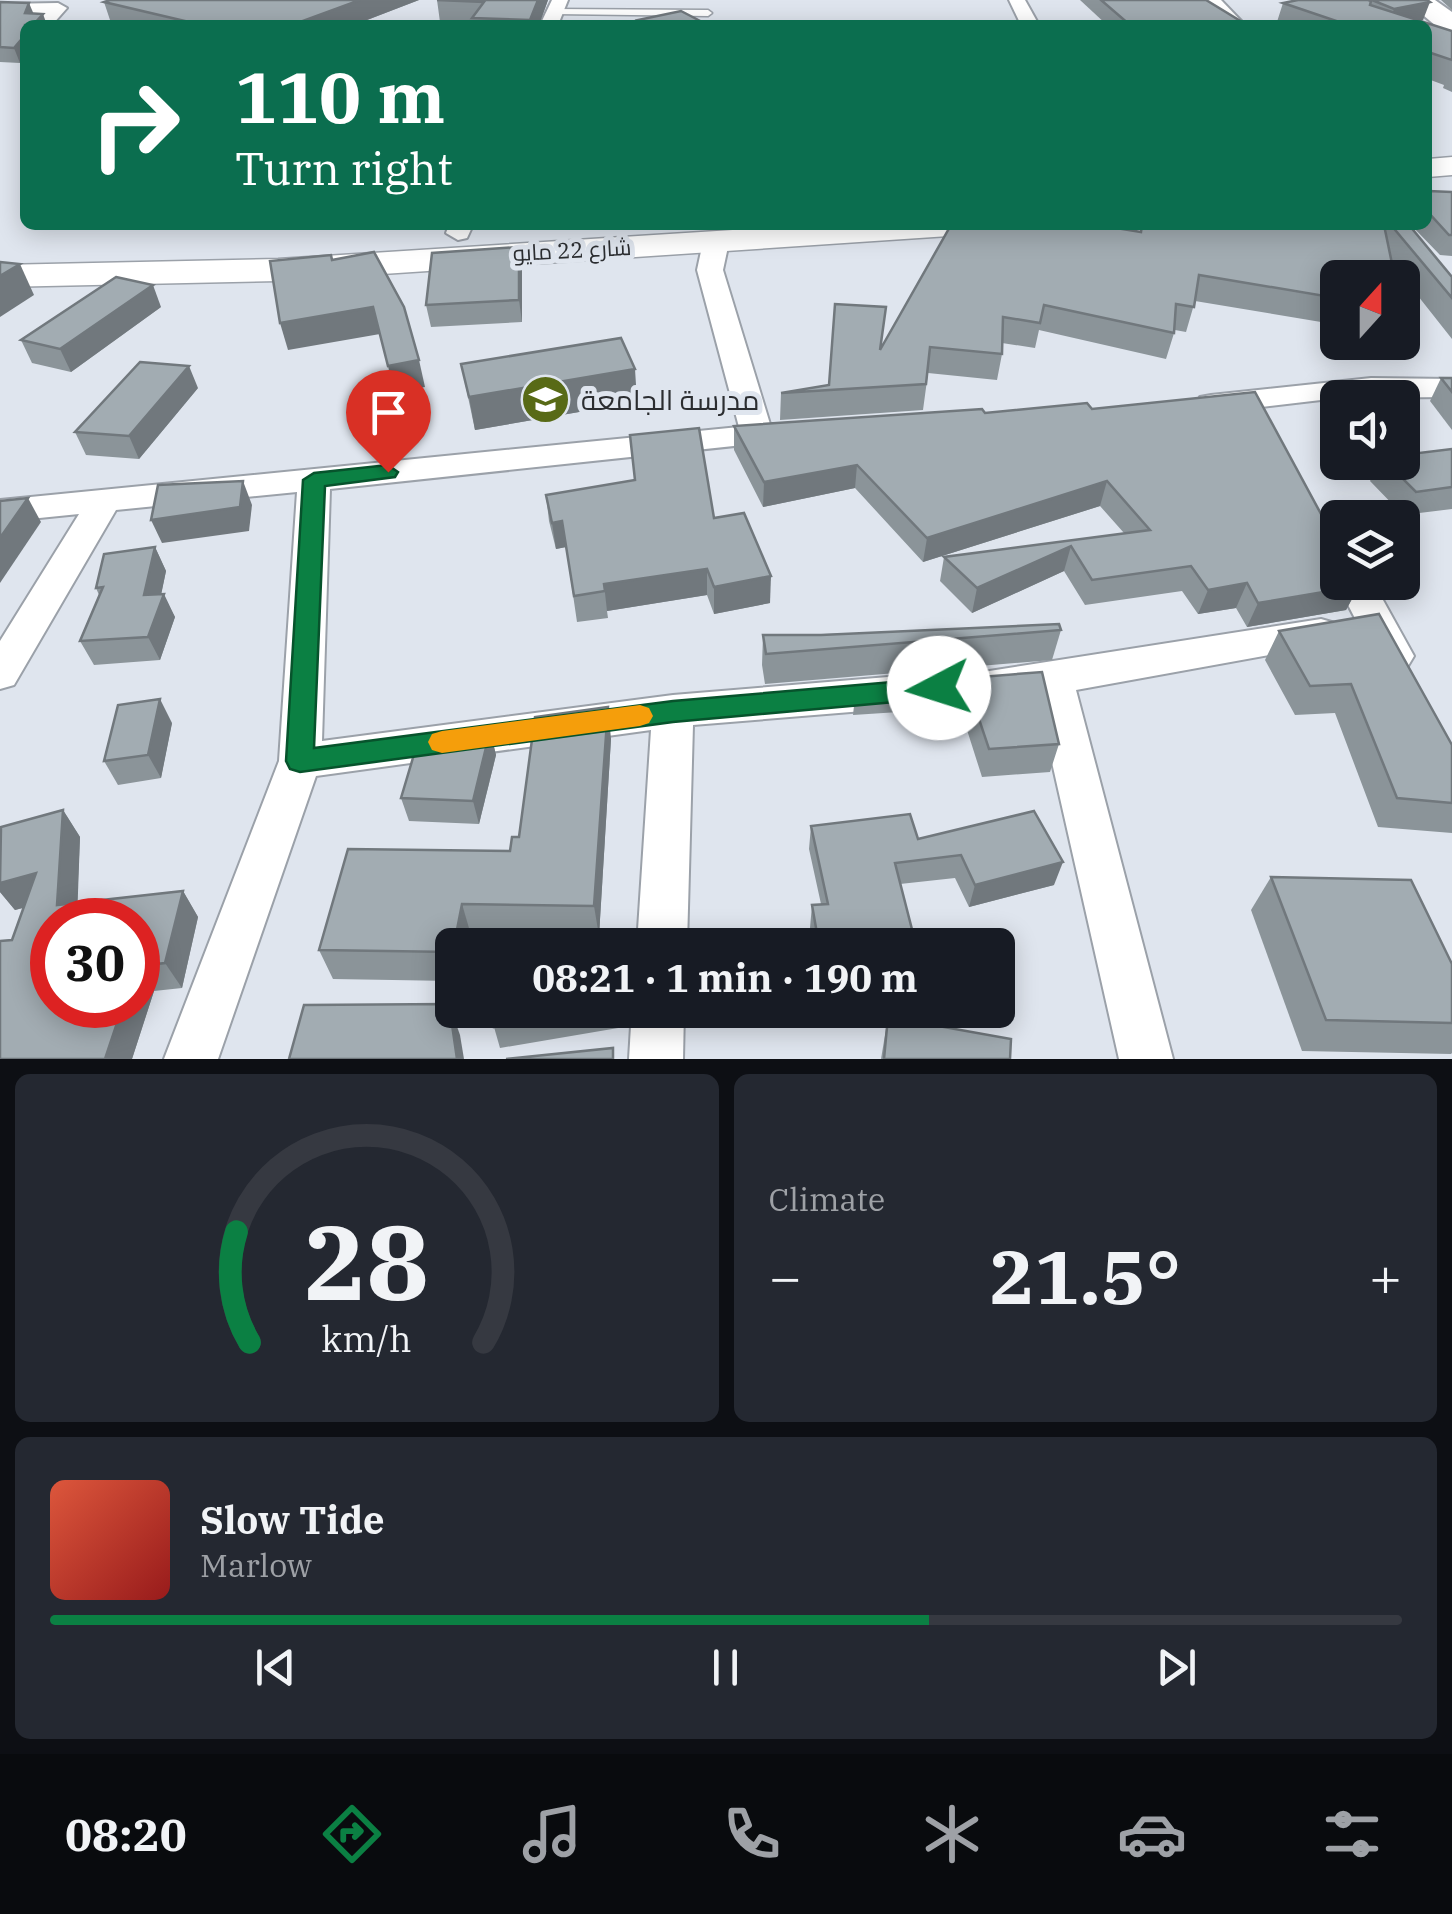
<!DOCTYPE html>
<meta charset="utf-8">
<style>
:root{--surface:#171b24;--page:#242831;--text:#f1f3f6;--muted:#9ea1a6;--line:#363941;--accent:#0b8043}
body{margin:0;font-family:"IBM Plex Serif",Cairo,serif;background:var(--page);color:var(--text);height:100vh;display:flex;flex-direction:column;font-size:38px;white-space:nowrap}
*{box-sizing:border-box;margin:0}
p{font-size:32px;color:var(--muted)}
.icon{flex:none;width:55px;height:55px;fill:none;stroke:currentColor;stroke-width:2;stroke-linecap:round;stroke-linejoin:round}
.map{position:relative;height:1059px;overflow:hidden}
.drawer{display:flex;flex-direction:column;gap:15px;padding:15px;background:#0d0f14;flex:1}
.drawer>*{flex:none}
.hud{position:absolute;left:20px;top:20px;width:1412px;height:210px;border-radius:15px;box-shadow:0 5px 25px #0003;background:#0b6e4f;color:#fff;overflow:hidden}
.needle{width:65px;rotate:21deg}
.buttons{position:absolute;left:1320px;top:260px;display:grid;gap:20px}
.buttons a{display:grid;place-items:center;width:100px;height:100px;border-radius:15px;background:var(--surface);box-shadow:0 5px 25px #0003;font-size:50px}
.speed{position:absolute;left:30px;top:898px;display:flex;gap:20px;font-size:50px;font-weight:700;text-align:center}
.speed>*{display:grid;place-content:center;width:130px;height:130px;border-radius:50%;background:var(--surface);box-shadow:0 5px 25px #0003;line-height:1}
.speed .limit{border:15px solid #d22;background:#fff;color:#111}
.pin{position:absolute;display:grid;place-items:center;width:85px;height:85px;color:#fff;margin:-102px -42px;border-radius:50% 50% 50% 0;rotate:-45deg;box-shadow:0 0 10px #0007}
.pin .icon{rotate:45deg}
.me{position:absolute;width:110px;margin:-55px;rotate:265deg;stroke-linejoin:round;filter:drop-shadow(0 0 8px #0008)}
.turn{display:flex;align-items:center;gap:35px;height:210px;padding:0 50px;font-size:45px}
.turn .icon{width:130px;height:130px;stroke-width:2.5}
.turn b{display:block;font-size:70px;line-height:85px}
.big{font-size:75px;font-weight:700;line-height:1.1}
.drawer .card{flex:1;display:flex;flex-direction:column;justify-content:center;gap:15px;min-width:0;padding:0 35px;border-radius:15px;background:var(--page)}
.drawer .dial{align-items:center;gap:0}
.dial svg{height:260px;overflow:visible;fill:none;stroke:var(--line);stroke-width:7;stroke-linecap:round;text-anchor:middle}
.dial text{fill:var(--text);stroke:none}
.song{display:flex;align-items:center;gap:30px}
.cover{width:120px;height:120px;border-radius:15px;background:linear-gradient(135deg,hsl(10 70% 55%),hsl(0 70% 35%))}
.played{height:10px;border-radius:5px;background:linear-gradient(90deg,var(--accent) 65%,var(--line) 65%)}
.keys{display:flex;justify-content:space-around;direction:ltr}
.heat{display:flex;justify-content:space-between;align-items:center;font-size:55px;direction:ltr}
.drawer .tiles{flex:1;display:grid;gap:15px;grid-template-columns:1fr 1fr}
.card:last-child{grid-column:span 2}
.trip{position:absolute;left:435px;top:928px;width:580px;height:100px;border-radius:15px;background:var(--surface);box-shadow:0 5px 25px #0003;font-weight:700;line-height:100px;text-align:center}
.dock{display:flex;height:160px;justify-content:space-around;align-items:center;background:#090b0e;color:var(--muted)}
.dock .icon{width:70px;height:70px}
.dock .active{color:var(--accent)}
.dock b{font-size:45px;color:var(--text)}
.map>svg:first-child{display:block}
</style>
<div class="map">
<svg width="1452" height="1059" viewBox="0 0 1452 1059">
<rect width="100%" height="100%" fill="#dfe5ee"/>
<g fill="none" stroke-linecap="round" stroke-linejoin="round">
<defs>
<polygon id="lane" points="552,9 708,10 712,13 708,16 555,14"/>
<g id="street">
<polygon points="552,0 568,0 558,25 540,25"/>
<polygon points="1009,0 1025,0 1039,25 1021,25"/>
<polygon points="1203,0 1221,0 1245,25 1226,25"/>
<polygon points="58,3 67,8 52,25 33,25 43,13 0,14 0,4"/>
<polygon points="449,225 473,225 467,238 458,240 446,233"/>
<polygon points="716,234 729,242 723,270 770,424 791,426 796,433 791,440 330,489 322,741 673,695 900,676 914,681 920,692 914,703 900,708 693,725 687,945 637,945 651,730 316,776 218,1059 164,1059 279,761 297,492 116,510 14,685 0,689 0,641 79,514 0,522 0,500 739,427 697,270 703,242"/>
<polygon points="1371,378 1452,379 1452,397 1338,398 1211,413 1200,411 1196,404 1200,397 1211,395"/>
<polygon points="1338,579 1338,582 1373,582 1414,656 1408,666 1394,671 1380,666 1336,582"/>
<polygon points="1321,619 1335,623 1340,633 1335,643 1076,690 1173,1059 1119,1059 1037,696 997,698 983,694 977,683 983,672"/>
<polygon points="632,1010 684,1010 683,1059 629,1059"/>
</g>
<g id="secondary">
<polygon points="1452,157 1452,175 1428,177 1428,159"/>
<polygon points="809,225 981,225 976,232 964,235 278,281 0,287 0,265 278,259"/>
</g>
<polygon id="highway" points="1405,0 1435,0 1452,12 1452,33 1442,31"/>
</defs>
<use href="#lane" stroke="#9ba1a9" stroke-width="3"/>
<use href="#street" stroke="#9ba1a9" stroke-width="4"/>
<use href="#secondary" stroke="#9ba1a9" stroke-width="3"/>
<use href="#highway" stroke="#9ba1a9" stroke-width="4"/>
<use href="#lane" fill="#fff" fill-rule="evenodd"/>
<use href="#street" fill="#fff" fill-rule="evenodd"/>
<use href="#secondary" fill="#fff" fill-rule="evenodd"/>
<use href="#highway" fill="#fff" fill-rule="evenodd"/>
</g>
<g fill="#8b9499" fill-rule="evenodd">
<polygon points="419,0 354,25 119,25 111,23 104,2"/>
<polygon points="437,0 548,0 539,25 473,25 473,23 440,22"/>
<polygon points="1080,0 1206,0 1247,25 1107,25"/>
<polygon points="1298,0 1427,0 1423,20 1419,21 1452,31 1452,92 1443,88 1444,85 1428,79 1428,25 1276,25 1283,3"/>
<polygon points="1441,0 1452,0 1452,10"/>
<polygon points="0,2 25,25 25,57 20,63 0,62"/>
<polygon points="1428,191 1452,192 1452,256 1440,255 1411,225 1428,225"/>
<polygon points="1142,225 1409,225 1452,277 1452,339 1392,263 1338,278 1338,336 1323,334 1321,322 1195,301 1186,332 1175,330 1166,359 1039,330 1035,348 1002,343 1002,354 997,380 928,373 923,410 780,420 781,393 829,385 881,348 1140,232"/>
<polygon points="519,247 522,268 522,322 431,327 426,305"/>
<polygon points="161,307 71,372 32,363 21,340"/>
<polygon points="461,364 637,402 475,430"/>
<polygon points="1441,378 1452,378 1452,430 1430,401"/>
<polygon points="198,388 139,459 86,455 75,432"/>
<polygon points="1092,409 1338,582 1359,586 1346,610 1247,627 1236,608 1198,614 1182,591 1085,605 1064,571 972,613 940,581 944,557 1124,533 1100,506 923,562 855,488 763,507 734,450 734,426"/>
<polygon points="1452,449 1452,509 1403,515 1370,481 1379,462 1402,462"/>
<polygon points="546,495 714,518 770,603 714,614 707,595 607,611 608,618 577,622 566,547 556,549 549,521"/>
<polygon points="155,547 166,571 161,594 175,617 160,660 94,665 80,641 99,595 96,588"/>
<polygon points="1061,630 1052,660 765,684 762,665 763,635"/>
<polygon points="1279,631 1452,745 1452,833 1378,827 1335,713 1295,715 1265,660"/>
<polygon points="1042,672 1059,744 1050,772 982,777 960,708 853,715 856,687"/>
<polygon points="172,723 161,778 118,785 104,761"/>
<polygon points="490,731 496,755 479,824 409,821 401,798"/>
<polygon points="611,739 599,936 471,935 469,945 452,945 452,981 333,979 319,950 510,851 519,837"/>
<path d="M63,810L80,837L77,903L183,891L198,917L182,988L154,991L132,1059H0V941L12,940L23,908L15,910L0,892L1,827ZM52,920H138V1005H52Z"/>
<polygon points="811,826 918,839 1054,885 969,907 955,878 900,884 916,945 813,945 810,928 812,905 821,904 809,849"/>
<polygon points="1271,877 1452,964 1452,1053 1451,1054 1302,1051 1251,910"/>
<polygon points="493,1010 622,1010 624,1027 500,1048 494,1027"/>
<polygon points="825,1010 916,1010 827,1020"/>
<polygon points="888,1017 1010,1059 881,1059"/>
</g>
<g fill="#71787d">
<polygon points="360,0 419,0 354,25 292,25"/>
<polygon points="538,0 548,0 539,25 530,25 530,20"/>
<polygon points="1430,2 1423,20 1398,25 1388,25 1394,9"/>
<polygon points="29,3 35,17 25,13"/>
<polygon points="43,14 47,25 33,25"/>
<polygon points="25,35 25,57 20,63 14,48"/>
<polygon points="519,247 522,268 522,322 519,300"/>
<polygon points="20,264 34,295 0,317 0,276"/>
<polygon points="153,285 161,307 71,372 60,349"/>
<polygon points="373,307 380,334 288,350 280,323"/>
<polygon points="419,360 425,387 394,393 388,366"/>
<polygon points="189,366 198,388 139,459 129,436"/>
<polygon points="635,369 637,402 475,430 469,397"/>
<polygon points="857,465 855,488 763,507 764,482"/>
<polygon points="243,481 252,505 249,531 162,543 151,520"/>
<polygon points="1107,481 1100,506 923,562 927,538"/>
<polygon points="28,498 41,522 0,583 0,538"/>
<polygon points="562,521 566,547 556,549 552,523"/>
<polygon points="1071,546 1064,571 972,613 977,588"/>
<polygon points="155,547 166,571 158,610 164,594 175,617 160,660 148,637 144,595"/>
<polygon points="707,569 707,595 607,611 604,584"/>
<polygon points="771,576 770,603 714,614 714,587"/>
<polygon points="1247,583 1236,608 1198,614 1208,590"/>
<polygon points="1359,586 1346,610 1247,627 1258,603"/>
<polygon points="160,699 172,723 161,778 148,755"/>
<polygon points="608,707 611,739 599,936 594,906"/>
<polygon points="490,731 496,755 479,824 473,801"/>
<polygon points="63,810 80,837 77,920 57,905"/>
<polygon points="1063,862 1054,885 969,907 975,885"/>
<polygon points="36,873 55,899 15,910 0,892 0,883"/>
<polygon points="183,891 198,917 182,988 165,963"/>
<polygon points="462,904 471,935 469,945 454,945"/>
<polygon points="138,968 154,991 132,1059 105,1059 123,1005 138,1005"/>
<polygon points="449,1004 460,1035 464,1059 457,1059"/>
</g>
<g fill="#a2acb2" stroke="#71787d" stroke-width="2.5">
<polygon points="110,0 360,0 292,25 186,25 189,22 104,2"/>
<polygon points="437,0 538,0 530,20 472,18 484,2"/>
<polygon points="1101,0 1206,0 1247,25 1130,25"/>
<polygon points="1298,0 1368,0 1371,1 1370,5 1452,31 1452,60 1428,52 1428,25 1348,25 1283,3"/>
<polygon points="1372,0 1427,0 1430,2 1394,9"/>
<polygon points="0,2 29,3 25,13 43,14 33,25 25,25 25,35 14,48 0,47"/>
<polygon points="681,11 708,25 647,25 638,20"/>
<polygon points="1428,191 1452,192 1452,235 1449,235 1428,212"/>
<polygon points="951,225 1098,225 1141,232 1142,225 1384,225 1395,278 1338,278 1338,309 1333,308 1331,297 1199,275 1194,307 1176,304 1174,333 1044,305 1040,323 1003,317 1002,354 930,347 926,384 781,393 829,385 835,304 886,307 880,350"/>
<polygon points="1391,225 1409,225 1452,277 1452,298"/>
<polygon points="519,247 519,300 426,305 432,253"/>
<polygon points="374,252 404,307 419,360 388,366 373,307 280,323 270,261 331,255 332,260"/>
<polygon points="0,262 20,264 0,276"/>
<polygon points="116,277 153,285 60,349 21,340"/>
<polygon points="621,338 635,369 469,397 461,364"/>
<polygon points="140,362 189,366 129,436 75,432"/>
<polygon points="1441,378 1452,378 1452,392"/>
<polygon points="1255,392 1334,538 1338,539 1338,582 1357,582 1359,586 1258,603 1247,583 1208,590 1191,566 1092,580 1071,546 977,588 944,557 1150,530 1107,481 927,538 857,465 764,482 734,426 982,409 985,413 1087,403 1092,409"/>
<polygon points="699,428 714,518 744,513 771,576 714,587 707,569 604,584 605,591 574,596 562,521 552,523 546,495 635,480 630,435"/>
<polygon points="1452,449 1452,487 1416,492 1386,462 1402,462 1402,455"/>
<polygon points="243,481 240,507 151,520 158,485"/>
<polygon points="28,498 0,538 0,501"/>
<polygon points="155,547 144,595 164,594 148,637 80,641 103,587 96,588 104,554"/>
<polygon points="1379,614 1452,745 1452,803 1397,798 1351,684 1310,686 1279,631"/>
<polygon points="1059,624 1061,630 766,654 763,635 821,635"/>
<polygon points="1042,672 1059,744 989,749 966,680 856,687"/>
<polygon points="160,699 148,755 104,761 118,705"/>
<polygon points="608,707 594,906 462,904 454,945 452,945 452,952 319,950 348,849 510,851 512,837 519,837 535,717"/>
<polygon points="490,731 473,801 401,798 418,741"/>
<polygon points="63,810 57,905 183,891 165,963 138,966 138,920 52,920 52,1005 123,1005 105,1059 0,1059 0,941 12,940 36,873 0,883 1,827"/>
<polygon points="1034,811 1063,862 975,885 961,855 895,863 916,945 819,945 812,905 828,904 811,826 910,814 918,839"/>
<polygon points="1271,877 1411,880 1452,964 1452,1023 1326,1020"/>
<polygon points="449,1004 457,1059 289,1059 304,1005"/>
<polygon points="493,1010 597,1010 494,1027"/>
<polygon points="888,1017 1011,1039 1010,1059 884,1059"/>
<polygon points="613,1048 613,1059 506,1059"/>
</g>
<polygon fill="#0b8043" stroke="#07532c" stroke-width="2.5" points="388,465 398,472 395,477 325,486 314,748 673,701 939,678 948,681 952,688 948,695 939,698 673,722 300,772 290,769 286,761 303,480 314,473"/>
<polygon fill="#f59e0b" points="640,705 649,708 653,716 649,723 640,726 442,753 432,750 428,742 432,734 442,731"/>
<defs>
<symbol id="school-disc" viewBox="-11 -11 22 22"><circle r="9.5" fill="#586a16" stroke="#dfe5ee"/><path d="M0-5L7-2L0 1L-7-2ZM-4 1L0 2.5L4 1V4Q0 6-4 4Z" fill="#fff"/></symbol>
</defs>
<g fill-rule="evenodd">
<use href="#school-disc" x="518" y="372" width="55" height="55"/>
</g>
<g text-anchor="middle" stroke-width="10" stroke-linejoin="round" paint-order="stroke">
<g font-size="22" fill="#2b2d30" stroke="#dfe5ee">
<text transform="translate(572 250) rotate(-3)" y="8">شارع 22 مايو</text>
</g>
<g font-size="28" fill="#2b2d30" stroke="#dfe5ee" text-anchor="start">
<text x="581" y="410">مدرسة الجامعة</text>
</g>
</g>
</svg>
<div class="buttons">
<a><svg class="needle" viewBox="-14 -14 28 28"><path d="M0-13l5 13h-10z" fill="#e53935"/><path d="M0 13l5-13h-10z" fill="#9ea1a6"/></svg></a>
<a><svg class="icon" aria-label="sound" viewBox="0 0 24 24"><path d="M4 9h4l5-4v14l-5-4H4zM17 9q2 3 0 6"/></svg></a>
<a><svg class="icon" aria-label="layers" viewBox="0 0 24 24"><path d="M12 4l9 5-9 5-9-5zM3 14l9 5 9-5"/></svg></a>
</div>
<div class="speed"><div class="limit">30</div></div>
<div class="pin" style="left:388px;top:472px;background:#d93025"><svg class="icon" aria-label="arrive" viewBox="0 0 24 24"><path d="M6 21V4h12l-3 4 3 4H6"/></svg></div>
<svg class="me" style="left:939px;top:688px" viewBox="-20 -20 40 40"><circle r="19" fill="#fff"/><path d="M0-13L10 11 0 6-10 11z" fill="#0b8043"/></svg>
<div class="trip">08:21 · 1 min · 190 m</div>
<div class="hud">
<div class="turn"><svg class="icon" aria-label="right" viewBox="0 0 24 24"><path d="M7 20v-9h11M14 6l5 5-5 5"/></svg><div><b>110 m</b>Turn right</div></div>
</div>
</div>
<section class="drawer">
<div class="tiles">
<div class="card dial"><svg viewBox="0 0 100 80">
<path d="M14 69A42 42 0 1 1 86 69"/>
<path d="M14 69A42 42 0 0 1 10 35" stroke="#0b8043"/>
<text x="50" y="56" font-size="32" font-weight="700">28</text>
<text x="50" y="72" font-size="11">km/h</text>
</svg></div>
<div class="card"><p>Climate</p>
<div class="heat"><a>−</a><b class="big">21.5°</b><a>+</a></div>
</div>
<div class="card">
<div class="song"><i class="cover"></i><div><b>Slow Tide</b><p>Marlow</p></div></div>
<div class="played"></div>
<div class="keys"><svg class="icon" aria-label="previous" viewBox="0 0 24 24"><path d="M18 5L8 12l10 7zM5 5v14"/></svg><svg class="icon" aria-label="pause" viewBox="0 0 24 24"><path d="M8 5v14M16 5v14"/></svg><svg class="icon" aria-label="next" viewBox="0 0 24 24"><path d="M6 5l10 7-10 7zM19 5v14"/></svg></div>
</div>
</div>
</section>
<nav class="dock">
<b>08:20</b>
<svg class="icon active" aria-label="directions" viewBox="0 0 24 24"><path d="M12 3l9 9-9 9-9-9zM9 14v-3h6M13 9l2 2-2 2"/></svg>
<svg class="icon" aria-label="music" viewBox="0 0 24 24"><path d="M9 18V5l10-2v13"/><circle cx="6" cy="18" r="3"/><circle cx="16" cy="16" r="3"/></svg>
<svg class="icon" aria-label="phone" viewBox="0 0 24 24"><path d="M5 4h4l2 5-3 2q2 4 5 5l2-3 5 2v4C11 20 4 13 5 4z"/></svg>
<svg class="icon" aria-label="climate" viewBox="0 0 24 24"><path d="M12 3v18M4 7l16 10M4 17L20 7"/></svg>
<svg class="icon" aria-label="car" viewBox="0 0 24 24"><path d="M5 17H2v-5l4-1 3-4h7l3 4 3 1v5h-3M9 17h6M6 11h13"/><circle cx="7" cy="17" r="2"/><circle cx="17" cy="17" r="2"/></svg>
<svg class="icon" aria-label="filters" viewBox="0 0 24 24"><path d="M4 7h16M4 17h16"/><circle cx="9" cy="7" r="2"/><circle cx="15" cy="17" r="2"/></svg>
</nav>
